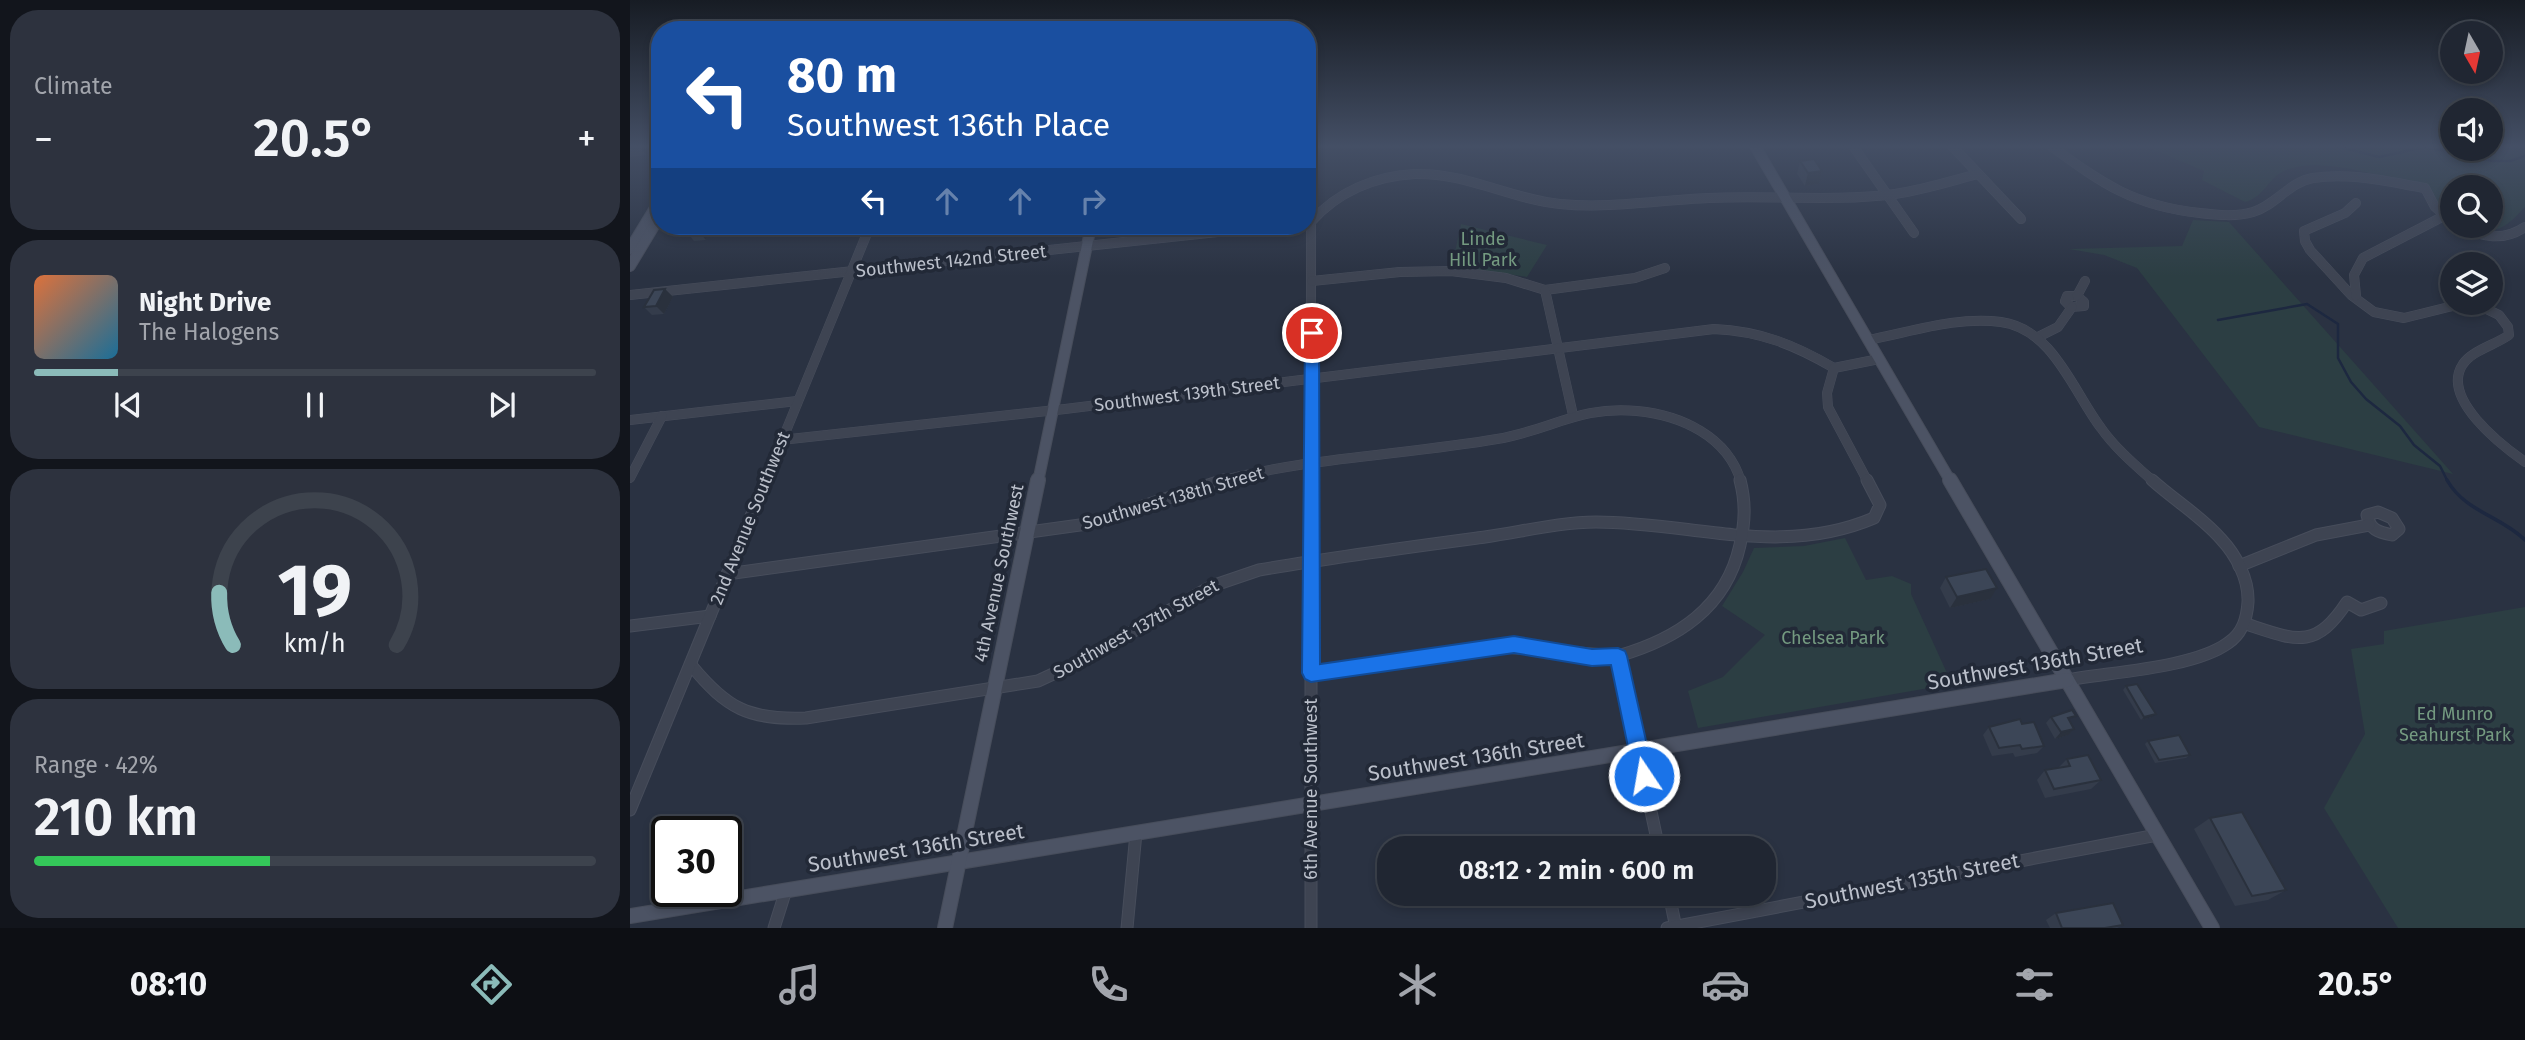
<!DOCTYPE html>
<meta charset="utf-8">
<style>
:root{--surface:#202632;--page:#2d323e;--text:#f1f3f6;--muted:#a2a5ac;--line:#3d434d;--accent:#8bbbb9}
body{margin:0;font-family:"Fira Sans",sans-serif;background:var(--page);color:var(--text);height:100vh;display:flex;flex-direction:column;font-size:26px;white-space:nowrap}
*{box-sizing:border-box;margin:0}
p{font-size:23px;color:var(--muted)}
.icon{flex:none;width:38px;height:38px;fill:none;stroke:currentColor;stroke-width:2;stroke-linecap:round;stroke-linejoin:round}
.map{position:relative;flex:1;overflow:hidden}
.details{display:flex;flex-direction:column;gap:10px;padding:10px;background:#12151c;width:630px}
.details>*{flex:none}
.hud{position:absolute;left:21px;top:21px;width:665px;height:214px;border-radius:28px;box-shadow:0 4px 10px #0003,0 0 0 2px var(--line);background:#1a4fa0;color:#fff;overflow:hidden}
.needle{width:46px;rotate:171deg}
.fabs{position:absolute;left:1810px;top:21px;display:grid;gap:14px}
.fabs a{display:grid;place-items:center;width:63px;height:63px;border-radius:50%;background:var(--surface);box-shadow:0 4px 10px #0003,0 0 0 2px var(--line);font-size:35px}
.speed{position:absolute;left:21px;top:816px;display:flex;gap:14px;font-size:35px;font-weight:700;text-align:center}
.speed>*{display:grid;place-content:center;width:91px;height:91px;border-radius:50%;background:var(--surface);box-shadow:0 4px 10px #0003,0 0 0 2px var(--line);line-height:1}
.speed .limit{border:4px solid #111;border-radius:10px;background:#fff;color:#111}
.pin{position:absolute;display:grid;place-items:center;width:60px;height:60px;color:#fff;margin:-30px;border:4px solid #fff;border-radius:50%;box-shadow:0 2px 7px #0007}
.me{position:absolute;width:77px;margin:-38px;rotate:348deg;stroke-linejoin:round;filter:drop-shadow(0 0 5px #0008)}
.turn{display:flex;align-items:center;gap:24px;height:147px;padding:0 21px;font-size:32px}
.turn .icon{width:91px;height:91px;stroke-width:2.5}
.turn b{display:block;font-size:49px;line-height:60px}
.lanes{display:flex;align-items:center;height:66px;padding:0 21px;background:#0003;justify-content:center;gap:35px;direction:ltr}
.lanes .off{opacity:.35}
.big{font-size:52px;font-weight:600;line-height:1.1}
.details .widget{flex:1;display:flex;flex-direction:column;justify-content:center;gap:10px;min-width:0;padding:0 24px;border-radius:28px;background:var(--page)}
.details .dial{align-items:center;gap:0}
.dial svg{height:182px;overflow:visible;fill:none;stroke:var(--line);stroke-width:7;stroke-linecap:round;text-anchor:middle}
.dial text{fill:var(--text);stroke:none}
.song{display:flex;align-items:center;gap:21px}
.cover{width:84px;height:84px;border-radius:10px;background:linear-gradient(135deg,hsl(20 70% 55%),hsl(200 70% 35%))}
.played{height:7px;border-radius:4px;background:linear-gradient(90deg,var(--accent) 15%,var(--line) 15%)}
.keys{display:flex;justify-content:space-around;direction:ltr}
.heat{display:flex;justify-content:space-between;align-items:center;font-size:38px;direction:ltr}
.charge{height:10px;border-radius:5px;background:linear-gradient(90deg,#34c759 42%,var(--line) 0)}
.trip{position:absolute;left:747px;top:836px;width:399px;height:70px;border-radius:28px;background:var(--surface);box-shadow:0 4px 10px #0003,0 0 0 2px var(--line);font-weight:600;line-height:70px;text-align:center}
.tabs{display:flex;height:112px;justify-content:space-around;align-items:center;background:#0d0f14;color:var(--muted)}
.tabs .icon{width:49px;height:49px}
.tabs .current{color:var(--accent)}
.tabs b{font-size:32px;color:var(--text)}
main{display:flex;flex:1;min-height:0}
.map>svg:first-child{display:block}
</style>
<main>
<section class="details">
<div class="widget"><p>Climate</p>
<div class="heat"><a>−</a><b class="big">20.5°</b><a>+</a></div>
</div>
<div class="widget">
<div class="song"><i class="cover"></i><div><b>Night Drive</b><p>The Halogens</p></div></div>
<div class="played"></div>
<div class="keys"><svg class="icon" aria-label="previous" viewBox="0 0 24 24"><path d="M18 5L8 12l10 7zM5 5v14"/></svg><svg class="icon" aria-label="pause" viewBox="0 0 24 24"><path d="M8 5v14M16 5v14"/></svg><svg class="icon" aria-label="next" viewBox="0 0 24 24"><path d="M6 5l10 7-10 7zM19 5v14"/></svg></div>
</div>
<div class="widget dial"><svg viewBox="0 0 100 80">
<path d="M14 69A42 42 0 1 1 86 69"/>
<path d="M14 69A42 42 0 0 1 8 46" stroke="#8bbbb9"/>
<text x="50" y="56" font-size="32" font-weight="700">19</text>
<text x="50" y="72" font-size="11">km/h</text>
</svg></div>
<div class="widget"><p>Range · 42%</p><b class="big">210 km</b><div class="charge"></div></div>
</section>
<div class="map">
<svg width="1895" height="928" viewBox="0 0 1895 928">
<rect width="100%" height="100%" fill="#2a3242"/>
<g fill="#2c3e43">
<path d="M1515,146H1822V149H1860V146H1895V207C1875,228 1869,235 1839,226H1860V187H1822V217L1807,204L1795,186C1757,179 1692,155 1656,170C1638,177 1635,197 1615,202L1572,180L1574,171Z"/>
<polygon points="1563,220 1599,222 1823,474 1629,427 1507,268 1474,255 1439,249 1552,246"/>
<polygon points="831,224 917,245 897,277 822,266"/>
<polygon points="1215,538 1236,580 1262,576 1281,584 1281,594 1322,684 1068,728 1058,691 1093,677 1135,635 1092,606 1113,572 1124,548 1174,546"/>
<polygon points="1895,607 1895,928 1768,928 1694,808 1735,734 1721,649 1754,644 1754,631"/>
</g>
<g fill="none" stroke-linecap="round" stroke-linejoin="round">
<g stroke="#1d2840" stroke-width="2.5">
<polyline points="1706,146 1749,157 1795,147 1862,161 1880,161 1895,156"/>
<polyline points="1588,320 1677,304 1708,324 1708,358 1721,382 1736,399 1770,426 1784,445 1810,466 1818,482"/>
</g>
<path stroke="#1d2840" stroke-width="3.5" d="M1817,480C1835,512 1871,516 1895,540"/>
<defs>
<g id="street-far1">
<polyline points="681,146 681,482"/>
<polyline points="1223,146 1284,233"/>
<polyline points="1322,146 1391,219"/>
<path d="M1421,146C1473,184 1504,206 1570,213C1587,215 1606,217 1623,212C1646,205 1659,182 1683,178C1720,172 1759,182 1795,188L1805,207L1822,221"/>
<path d="M1726,203L1715,213L1674,231L1675,241L1680,250L1721,295L1744,312L1774,318L1831,304H1846L1869,315L1878,327L1879,335C1865,345 1843,350 1833,364C1810,398 1871,445 1895,462"/>
<path d="M681,222C707,192 745,176 784,174C835,172 880,199 930,204C979,209 1029,200 1079,198C1140,195 1204,202 1265,194C1293,190 1321,181 1348,174"/>
<path d="M1829,226C1852,237 1873,242 1895,227"/>
<polyline points="682,281 770,272 821,271 876,278 915,290 1005,278 1035,268"/>
<polyline points="915,290 943,415"/>
<polyline points="0,295 643,226"/>
<polygon points="1437,296 1447,296 1454,302 1454,306 1441,307 1435,301"/>
<polyline points="1447,296 1455,281"/>
<polyline points="1726,296 1724,275 1733,258 1814,216"/>
<polyline points="1408,337 1428,327 1442,307"/>
<path d="M1238,340C1281,332 1327,316 1371,322C1423,329 1443,391 1471,428C1485,448 1505,465 1524,482"/>
<polyline points="0,420 167,401"/>
<path d="M151,440L435,409L1084,329C1130,331 1165,345 1204,368"/>
<polyline points="0,478 32,416"/>
<polyline points="135,482 240,226"/>
<path d="M587,482C679,457 774,455 867,439C918,431 951,405 1007,411C1050,415 1098,436 1111,482"/>
<polyline points="1238,482 1198,407 1197,393 1204,368 1249,359"/>
</g>
<g id="street">
<polyline points="681,480 681,928"/>
<path d="M1748,512L1762,518L1769,529L1762,535C1748,532 1740,530 1737,515Z"/>
<polyline points="1609,566 1686,535 1739,525"/>
<polyline points="97,574 457,524 594,480"/>
<path d="M1616,624C1665,640 1685,651 1717,602L1731,610L1751,603"/>
<polyline points="0,626 80,616"/>
<path d="M61,665C97,709 119,720 176,718L408,681L451,661L582,586L629,570C704,557 780,547 855,537C891,532 930,522 966,522C1062,522 1150,558 1244,518L1250,505L1237,480"/>
<polyline points="681,673 860,646 988,656"/>
<path d="M1437,680C1480,672 1564,668 1598,643C1613,633 1617,618 1618,602C1619,579 1606,555 1591,539C1571,516 1544,500 1522,480"/>
<polyline points="0,810 136,480"/>
<path d="M1029,849L988,656C1047,639 1096,608 1110,545C1115,522 1116,503 1110,480"/>
<polyline points="1039,894 1046,928"/>
<polyline points="144,928 156,890"/>
<polyline points="497,928 506,833"/>
<polyline points="1037,928 1527,835"/>
</g>
<g id="secondary-far1">
<polyline points="1125,146 1321,482"/>
<polyline points="0,249 30,200"/>
<polyline points="0,266 30,216"/>
<polyline points="408,482 461,226"/>
</g>
<g id="secondary">
<polyline points="1320,480 1582,928"/>
<polyline points="0,916 1437,680"/>
<polyline points="315,928 408,480"/>
</g>
</defs>
<use href="#street-far1" stroke="#474d5b" stroke-width="10"/>
<use href="#street" stroke="#474d5b" stroke-width="13"/>
<use href="#secondary-far1" stroke="#474d5b" stroke-width="12"/>
<use href="#secondary" stroke="#474d5b" stroke-width="16"/>
<use href="#street-far1" stroke="#3e4452" stroke-width="9"/>
<use href="#street" stroke="#3e4452" stroke-width="11"/>
<use href="#secondary-far1" stroke="#4c5364" stroke-width="10"/>
<use href="#secondary" stroke="#4c5364" stroke-width="14"/>
</g>
<g fill="#343c4b">
<polygon points="0,146 23,146 17,155 0,157"/>
<polygon points="1170,161 1192,171 1189,184 1175,186 1167,174"/>
<polygon points="81,230 76,240 64,241 57,232"/>
<polygon points="35,289 43,297 34,314 22,315 14,307"/>
<polygon points="1316,577 1360,599 1320,608 1310,588"/>
<polygon points="1496,686 1522,717 1511,720 1493,690"/>
<polygon points="1421,717 1440,723 1438,735 1425,739 1416,723"/>
<polygon points="1392,724 1414,746 1407,753 1385,757 1383,753 1362,756 1353,735 1359,727"/>
<polygon points="1518,741 1560,755 1556,758 1525,763 1515,744"/>
<polygon points="1437,759 1471,780 1461,789 1415,798 1407,780 1415,770 1428,768"/>
<polygon points="1580,818 1656,890 1638,900 1605,906 1564,829"/>
<polygon points="1426,913 1493,925 1487,928 1420,928 1416,920"/>
</g>
<g fill="#2a313d">
<polygon points="9,146 23,146 17,155"/>
<polygon points="1192,171 1189,184 1175,186 1178,173"/>
<polygon points="71,226 77,226 81,230 76,240 68,231"/>
<polygon points="35,289 43,297 34,314 26,306"/>
<polygon points="1367,588 1360,599 1320,608 1327,597"/>
<polygon points="1526,714 1522,717 1511,720 1514,717"/>
<polygon points="1444,729 1438,735 1425,739 1431,732"/>
</g>
<g fill="#3c4657" stroke="#2a313d" stroke-width="2">
<polygon points="1184,159 1192,171 1178,173 1170,161"/>
<polygon points="61,226 71,226 68,231 57,232"/>
<polygon points="35,289 26,306 14,307 24,290"/>
<polygon points="1356,569 1367,588 1327,597 1316,577"/>
<polygon points="1507,684 1526,714 1514,717 1496,686"/>
<polygon points="1442,710 1446,716 1438,718 1444,729 1431,732 1421,717"/>
<polygon points="1390,719 1392,724 1404,722 1414,746 1392,749 1390,745 1369,748 1359,727"/>
<polygon points="1549,735 1560,755 1529,760 1518,741"/>
<polygon points="1458,755 1471,780 1424,789 1415,770 1440,766 1437,759"/>
<polygon points="1612,812 1656,890 1622,896 1580,818"/>
<polygon points="1483,903 1493,925 1475,928 1432,928 1426,913"/>
</g>
<linearGradient id="sky" x2="0" y2="1"><stop stop-color="#171c24"/><stop offset="0.53" stop-color="#444f65"/><stop offset="1" stop-color="#444f65" stop-opacity="0"/></linearGradient>
<rect width="1895" height="276" fill="url(#sky)"/>
<polygon fill="#1a73e8" stroke="#114b97" stroke-width="2" points="682,328 689,333 690,664 884,636 962,649 988,648 995,651 997,656 1024,776 1021,783 1014,786 1007,783 1004,776 981,665 962,666 884,653 681,682 675,679 672,673 675,333"/>
<g text-anchor="middle" stroke-width="7" stroke-linejoin="round" paint-order="stroke">
<g font-size="18" fill="#749a80" stroke="#222937">
<text x="853" y="245">Linde<tspan x="853" dy="21">Hill Park</tspan></text>
<text x="1203" y="644">Chelsea Park</text>
<text x="1825" y="720">Ed Munro<tspan x="1825" dy="21">Seahurst Park</tspan></text>
</g>
<g font-size="18" fill="#bbc0cb" stroke="#222937">
<text transform="translate(321 261) rotate(-6)" y="6">Southwest 142nd Street</text>
<text transform="translate(557 394) rotate(-7)" y="6">Southwest 139th Street</text>
<text transform="translate(543 498) rotate(-16)" y="6">Southwest 138th Street</text>
<text transform="translate(120 518) rotate(-68)" y="6">2nd Avenue Southwest</text>
<text transform="translate(369 573) rotate(-78)" y="6">4th Avenue Southwest</text>
<text transform="translate(506 629) rotate(-29)" y="6">Southwest 137th Street</text>
<text transform="translate(681 789) rotate(-90)" y="6">6th Avenue Southwest</text>
</g>
<g font-size="21" fill="#bbc0cb" stroke="#222937">
<text transform="translate(1405 664) rotate(-10)" y="7">Southwest 136th Street</text>
<text transform="translate(846 757) rotate(-9)" y="7">Southwest 136th Street</text>
<text transform="translate(286 848) rotate(-9)" y="7">Southwest 136th Street</text>
<text transform="translate(1282 881) rotate(-11)" y="7">Southwest 135th Street</text>
</g>
</g>
</svg>
<div class="fabs">
<a><svg class="needle" viewBox="-14 -14 28 28"><path d="M0-13l5 13h-10z" fill="#e53935"/><path d="M0 13l5-13h-10z" fill="#a2a5ac"/></svg></a>
<a><svg class="icon" aria-label="sound" viewBox="0 0 24 24"><path d="M4 9h4l5-4v14l-5-4H4zM17 9q2 3 0 6"/></svg></a>
<a><svg class="icon" aria-label="search" viewBox="0 0 24 24"><circle cx="10" cy="10" r="6"/><path d="M15 15l6 6"/></svg></a>
<a><svg class="icon" aria-label="layers" viewBox="0 0 24 24"><path d="M12 4l9 5-9 5-9-5zM3 14l9 5 9-5"/></svg></a>
</div>
<div class="speed"><div class="limit">30</div></div>
<div class="pin" style="left:682px;top:333px;background:#d93025"><svg class="icon" aria-label="arrive" viewBox="0 0 24 24"><path d="M6 21V4h12l-3 4 3 4H6"/></svg></div>
<svg class="me" style="left:1014px;top:776px" viewBox="-20 -20 40 40"><circle r="17" fill="#1a73e8" stroke="#fff" stroke-width="3"/><path d="M0-11L8 9 0 5-8 9z" fill="#fff"/></svg>
<div class="trip">08:12 · 2 min · 600 m</div>
<div class="hud">
<div class="turn"><svg class="icon" aria-label="left" viewBox="0 0 24 24"><path d="M17 20v-9H6M10 6l-5 5 5 5"/></svg><div><b>80 m</b>Southwest 136th Place</div></div>
<div class="lanes"><svg class="icon" aria-label="left" viewBox="0 0 24 24"><path d="M17 20v-9H6M10 6l-5 5 5 5"/></svg><svg class="icon off" aria-label="ahead" viewBox="0 0 24 24"><path d="M12 20V5M6 11l6-6 6 6"/></svg><svg class="icon off" aria-label="ahead" viewBox="0 0 24 24"><path d="M12 20V5M6 11l6-6 6 6"/></svg><svg class="icon off" aria-label="right" viewBox="0 0 24 24"><path d="M7 20v-9h11M14 6l5 5-5 5"/></svg></div>
</div>
</div>
</main>
<nav class="tabs">
<b>08:10</b>
<svg class="icon current" aria-label="directions" viewBox="0 0 24 24"><path d="M12 3l9 9-9 9-9-9zM9 14v-3h6M13 9l2 2-2 2"/></svg>
<svg class="icon" aria-label="music" viewBox="0 0 24 24"><path d="M9 18V5l10-2v13"/><circle cx="6" cy="18" r="3"/><circle cx="16" cy="16" r="3"/></svg>
<svg class="icon" aria-label="phone" viewBox="0 0 24 24"><path d="M5 4h4l2 5-3 2q2 4 5 5l2-3 5 2v4C11 20 4 13 5 4z"/></svg>
<svg class="icon" aria-label="climate" viewBox="0 0 24 24"><path d="M12 3v18M4 7l16 10M4 17L20 7"/></svg>
<svg class="icon" aria-label="car" viewBox="0 0 24 24"><path d="M5 17H2v-5l4-1 3-4h7l3 4 3 1v5h-3M9 17h6M6 11h13"/><circle cx="7" cy="17" r="2"/><circle cx="17" cy="17" r="2"/></svg>
<svg class="icon" aria-label="filters" viewBox="0 0 24 24"><path d="M4 7h16M4 17h16"/><circle cx="9" cy="7" r="2"/><circle cx="15" cy="17" r="2"/></svg>
<b>20.5°</b>
</nav>
